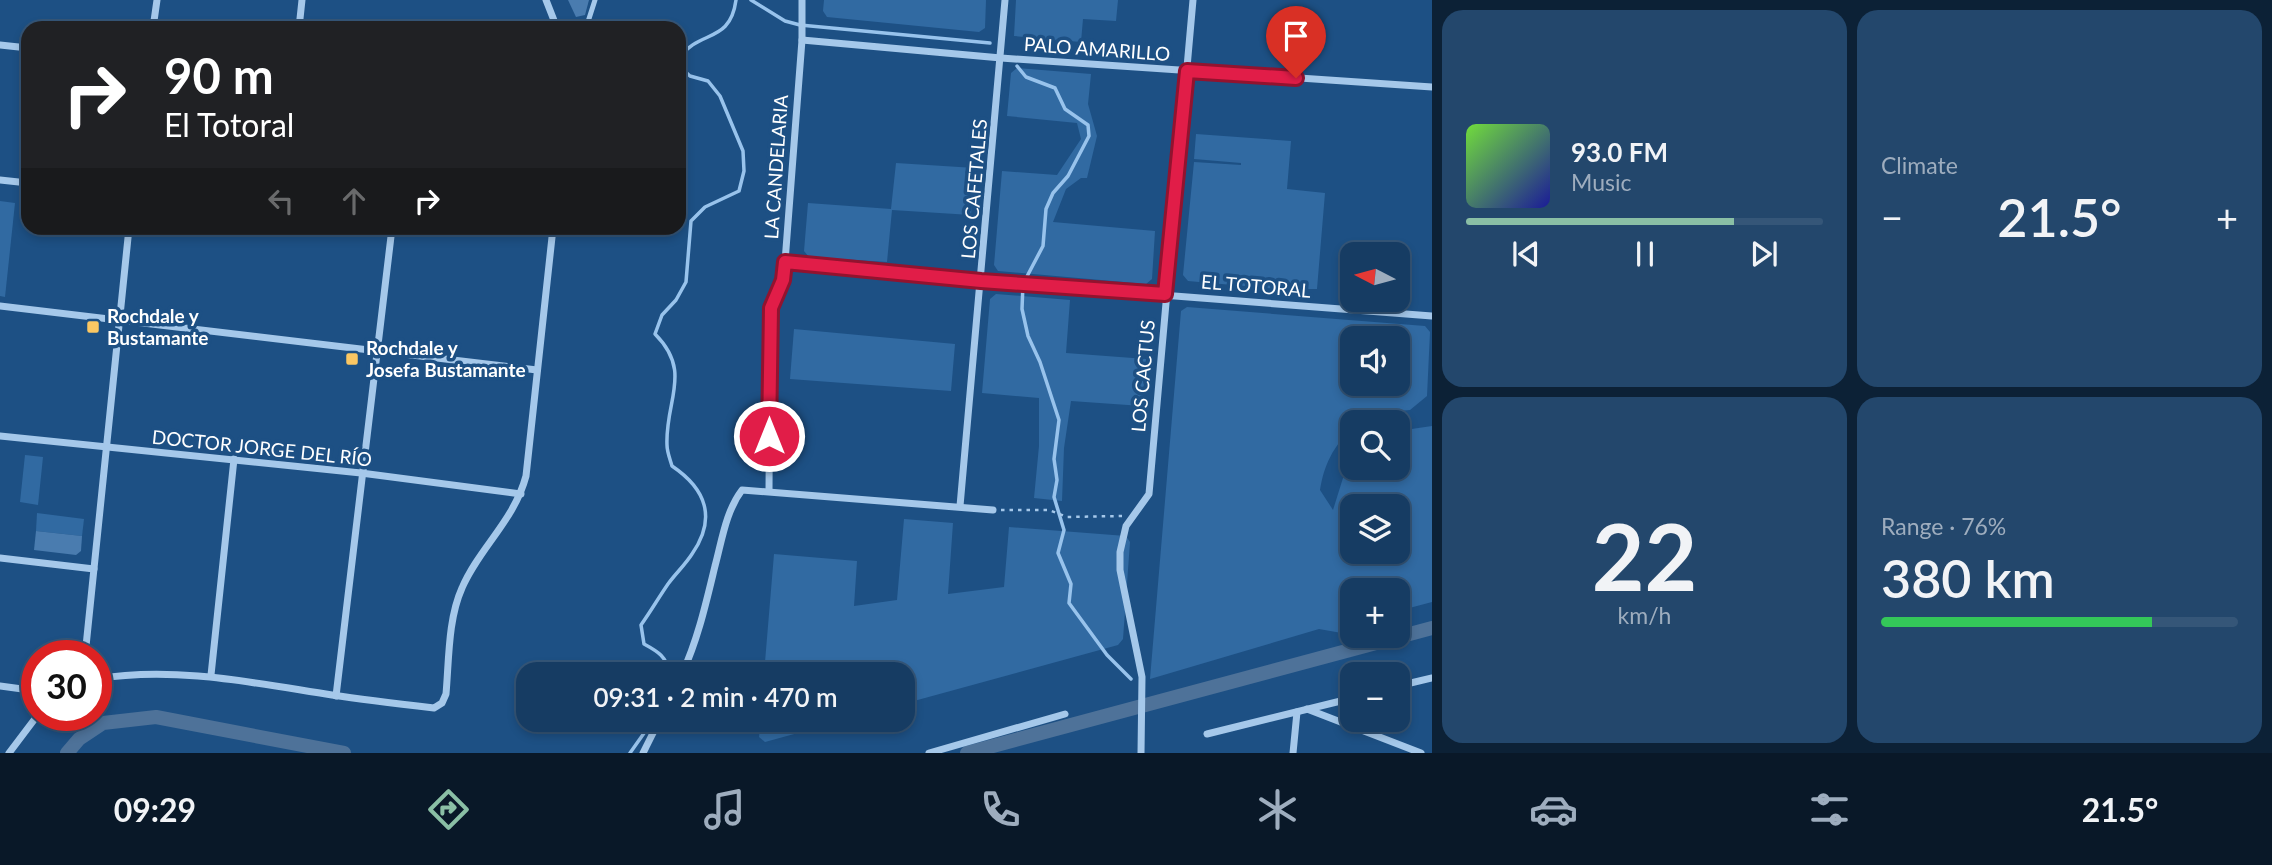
<!DOCTYPE html>
<meta charset="utf-8">
<style>
:root{--surface:#163c63;--page:#23476c;--text:#f1f3f6;--muted:#9eadbe;--line:#355678;--accent:#8abfa5}
body{margin:0;font-family:Lato,sans-serif;background:var(--page);color:var(--text);height:100vh;display:flex;flex-direction:column;font-size:26px;white-space:nowrap}
*{box-sizing:border-box;margin:0}
p{font-size:23px;color:var(--muted)}
.icon{flex:none;width:38px;height:38px;fill:none;stroke:currentColor;stroke-width:2;stroke-linecap:round;stroke-linejoin:round}
.map{position:relative;flex:1;overflow:hidden}
.side{display:flex;flex-direction:column;gap:10px;padding:10px;background:#0c2136;width:840px}
.side>*{flex:none}
.top-card{position:absolute;left:21px;top:21px;width:665px;height:214px;border-radius:21px;box-shadow:0 4px 10px #0003,0 0 0 2px var(--line);background:#202124;color:#fff;overflow:hidden}
.needle{width:46px;rotate:276deg}
.fabs{position:absolute;left:1340px;top:242px;display:grid;gap:14px}
.fabs a{display:grid;place-items:center;width:70px;height:70px;border-radius:14px;background:var(--surface);box-shadow:0 4px 10px #0003,0 0 0 2px var(--line);font-size:35px}
.speed{position:absolute;left:21px;top:640px;display:flex;gap:14px;font-size:35px;font-weight:700;text-align:center}
.speed>*{display:grid;place-content:center;width:91px;height:91px;border-radius:50%;background:var(--surface);box-shadow:0 4px 10px #0003,0 0 0 2px var(--line);line-height:1}
.speed .limit{border:10px solid #d22;background:#fff;color:#111}
.pin{position:absolute;display:grid;place-items:center;width:60px;height:60px;color:#fff;margin:-72px -30px;border-radius:50% 50% 50% 0;rotate:-45deg;box-shadow:0 0 7px #0007}
.pin .icon{rotate:45deg}
.me{position:absolute;width:77px;margin:-38px;rotate:0deg;stroke-linejoin:round;filter:drop-shadow(0 0 5px #0008)}
.turn{display:flex;align-items:center;gap:24px;height:147px;padding:0 28px;font-size:32px}
.turn .icon{width:91px;height:91px;stroke-width:2.5}
.turn b{display:block;font-size:49px;line-height:60px}
.lanes{display:flex;align-items:center;height:66px;padding:0 28px;background:#0003;justify-content:center;gap:35px;direction:ltr}
.lanes .off{opacity:.35}
.big{font-size:52px;font-weight:600;line-height:1.1}
.side .tile{flex:1;display:flex;flex-direction:column;justify-content:center;gap:10px;min-width:0;padding:0 24px;border-radius:21px;background:var(--page)}
.side .dial{align-items:center;gap:0}
.dial b{font-size:91px;line-height:1}
.song{display:flex;align-items:center;gap:21px}
.cover{width:84px;height:84px;border-radius:10px;background:linear-gradient(135deg,hsl(100 70% 55%),hsl(240 70% 35%))}
.played{height:7px;border-radius:4px;background:linear-gradient(90deg,var(--accent) 75%,var(--line) 75%)}
.keys{display:flex;justify-content:space-around;direction:ltr}
.heat{display:flex;justify-content:space-between;align-items:center;font-size:38px;direction:ltr}
.charge{height:10px;border-radius:5px;background:linear-gradient(90deg,#34c759 76%,var(--line) 0)}
.side .tiles{flex:1;display:grid;gap:10px;grid-template-columns:repeat(2,1fr)}
.trip{position:absolute;left:516px;top:662px;width:399px;height:70px;border-radius:21px;background:var(--surface);box-shadow:0 4px 10px #0003,0 0 0 2px var(--line);font-weight:600;line-height:70px;text-align:center}
.dock{display:flex;height:112px;justify-content:space-around;align-items:center;background:#091828;color:var(--muted)}
.dock .icon{width:49px;height:49px}
.dock .selected{color:var(--accent)}
.dock b{font-size:32px;color:var(--text)}
main{display:flex;flex:1;min-height:0}
.map>svg:first-child{display:block}
</style>
<main>
<div class="map">
<svg width="1432" height="753" viewBox="0 0 1432 753">
<rect width="100%" height="100%" fill="#1d5084"/>
<g fill="#316aa2" fill-rule="evenodd">
<polygon points="824,0 986,0 985,28 979,32 827,17 823,11"/>
<polygon points="1016,0 1118,0 1116,21 1083,19 1081,42 1014,36"/>
<polygon points="1017,68 1091,74 1088,104 1097,136 1087,178 1081,178 1066,189 1053,222 1155,231 1152,279 1146,284 998,271 994,265 1002,171 1057,175 1081,139 1077,123 1007,116 1011,73"/>
<polygon points="1196,134 1291,141 1287,189 1325,193 1317,289 1279,289 1188,281 1183,275 1194,162 1241,165 1241,163 1194,159"/>
<polygon points="896,163 975,168 971,215 892,210 887,262 809,257 804,251 808,203 891,209"/>
<polygon points="0,201 15,203 5,297 0,296"/>
<polygon points="996,294 1070,300 1066,353 1146,359 1142,406 1071,401 1064,448 1062,501 1034,498 1039,446 1039,398 982,393 990,299"/>
<path d="M1187,307L1425,326L1430,332L1427,396L1410,410L1389,412L1363,422H1353V428C1333,446 1324,465 1320,490L1333,510L1343,478L1353,463V467H1398V431L1432,426V602L1398,611V590H1353V635L1319,629L1150,679L1181,311ZM1353,338H1398V383H1353ZM1353,506H1398V551H1353Z"/>
<polygon points="794,329 955,344 951,391 790,379"/>
<polygon points="25,455 43,457 38,505 20,502"/>
<polygon points="37,513 84,519 82,536 36,531"/>
<polygon points="904,519 953,523 948,594 1004,587 1009,527 1126,536 1130,542 1123,639 1118,645 903,704 903,674 764,674 774,554 857,561 854,606 897,600"/>
<polygon points="761,719 849,719 765,742 759,737"/>
</g>
<g fill="none" stroke-linecap="round" stroke-linejoin="round">
<g stroke="#98c3ec" stroke-width="3.5">
<polyline points="751,0 785,21 800,25 990,43"/>
<path d="M679,58C700,29 730,44 736,0"/>
<polyline points="1017,66 1026,77 1055,88 1065,109 1088,125 1089,136 1068,176 1053,193 1046,209 1043,246 1023,284 1022,309 1028,336 1040,362 1059,420 1054,459 1057,480 1054,497 1064,530 1058,553 1071,584 1069,603 1107,655 1131,679"/>
<path d="M669,674C668,657 657,651 644,644L641,625C651,611 659,597 668,584C676,573 685,565 692,554C717,518 706,489 672,466C670,459 667,452 667,445C665,400 693,372 655,334L662,315L676,300L686,282L691,221L705,207L739,191L744,171L743,151L720,96L708,81L690,76L679,66"/>
<polyline points="630,753 654,719"/>
</g>
<g stroke="#4e7299" stroke-width="14">
<polyline points="67,753 79,739 103,723 156,717 344,753"/>
<polyline points="967,753 1432,628"/>
</g>
</g>
<g fill="#4a7caf">
<polygon points="568,0 589,0 585,15 576,17"/>
<polygon points="36,531 82,536 81,551 76,555 34,550"/>
</g>
<g fill="none" stroke-linecap="round" stroke-linejoin="round">
<polyline stroke="#a5c8ea" stroke-width="2.5" stroke-dasharray="3.5 5" stroke-linecap="butt" points="1001,510 1049,510 1067,517 1122,516"/>
<polyline stroke="#a5c8ea" stroke-width="5" points="586,28 595,0"/>
<g stroke="#a5c8ea" stroke-width="7">
<polyline points="546,0 557,28"/>
<polyline points="153,28 157,0"/>
<polyline points="299,28 302,0"/>
<polyline points="802,40 1001,58 1432,87"/>
<polyline points="0,45 28,48"/>
<polyline points="0,180 28,183"/>
<polyline points="785,262 981,281 1432,316"/>
<polyline points="0,306 537,370"/>
<polyline points="0,436 361,473 521,494"/>
<path d="M769,491L770,326C772,303 782,285 785,262L802,40V0"/>
<polyline points="960,506 1005,0"/>
<polyline points="0,558 94,569"/>
<polyline points="85,656 129,228"/>
<path d="M682,674C698,639 706,603 715,566C722,540 726,511 742,490L993,510"/>
<polyline points="211,675 234,459"/>
<path d="M96,679C175,666 254,683 332,695C366,700 400,704 434,708L442,703L446,694C449,660 448,619 462,588C479,548 514,521 526,476L553,228"/>
<polyline points="0,686 37,691"/>
<polyline points="1398,686 1432,678"/>
<polyline points="336,696 392,228"/>
<polyline points="1307,709 1421,753"/>
<polyline points="1207,734 1353,698"/>
<polyline points="9,753 37,716"/>
<polyline points="643,753 660,719"/>
<polyline points="929,753 1065,714"/>
<polyline points="1141,753 1142,677 1120,570 1120,552 1126,526 1149,494 1193,0"/>
<polyline points="1293,753 1297,712"/>
</g>
</g>
<g fill="none" stroke-linecap="round" stroke-linejoin="round">
<defs>
<polyline id="route" points="769,436 771,308 783,280 785,262 981,281 1165,294 1187,71 1296,78"/>
</defs>
<use href="#route" stroke="#92132f" stroke-width="18"/>
<use href="#route" stroke="#e11d48" stroke-width="12"/>
</g>
<g fill="#fac763" stroke="#1d5084" stroke-width="2.5">
<rect x="86" y="320" width="14" height="14" rx="3.5"/>
<rect x="345" y="352" width="14" height="14" rx="3.5"/>
</g>
<g text-anchor="middle" stroke-width="7" stroke-linejoin="round" paint-order="stroke">
<g font-size="19" fill="#fff" stroke="#1d5084">
<text transform="translate(1097 49) rotate(4)" y="7">PALO AMARILLO</text>
<text transform="translate(776 167) rotate(-86)" y="7">LA CANDELARIA</text>
<text transform="translate(974 189) rotate(-85)" y="7">LOS CAFETALES</text>
<text transform="translate(1256 286) rotate(5)" y="7">EL TOTORAL</text>
<text transform="translate(1143 376) rotate(-85)" y="7">LOS CACTUS</text>
<text transform="translate(262 448) rotate(6)" y="7">DOCTOR JORGE DEL RÍO</text>
</g>
<g font-size="19" font-weight="bold" fill="#fff" stroke="#1d5084" text-anchor="start">
<text x="107" y="323">Rochdale y<tspan x="107" dy="22">Bustamante</tspan></text>
<text x="366" y="355">Rochdale y<tspan x="366" dy="22">Josefa Bustamante</tspan></text>
</g>
</g>
</svg>
<div class="fabs">
<a><svg class="needle" viewBox="-14 -14 28 28"><path d="M0-13l5 13h-10z" fill="#e53935"/><path d="M0 13l5-13h-10z" fill="#9eadbe"/></svg></a>
<a><svg class="icon" aria-label="sound" viewBox="0 0 24 24"><path d="M4 9h4l5-4v14l-5-4H4zM17 9q2 3 0 6"/></svg></a>
<a><svg class="icon" aria-label="search" viewBox="0 0 24 24"><circle cx="10" cy="10" r="6"/><path d="M15 15l6 6"/></svg></a>
<a><svg class="icon" aria-label="layers" viewBox="0 0 24 24"><path d="M12 4l9 5-9 5-9-5zM3 14l9 5 9-5"/></svg></a>
<a>+</a>
<a>−</a>
</div>
<div class="speed"><div class="limit">30</div></div>
<div class="pin" style="left:1296px;top:78px;background:#d93025"><svg class="icon" aria-label="arrive" viewBox="0 0 24 24"><path d="M6 21V4h12l-3 4 3 4H6"/></svg></div>
<svg class="me" style="left:769px;top:436px" viewBox="-20 -20 40 40"><circle r="17" fill="#e11d48" stroke="#fff" stroke-width="3"/><path d="M0-11L8 9 0 5-8 9z" fill="#fff"/></svg>
<div class="trip">09:31 · 2 min · 470 m</div>
<div class="top-card">
<div class="turn"><svg class="icon" aria-label="right" viewBox="0 0 24 24"><path d="M7 20v-9h11M14 6l5 5-5 5"/></svg><div><b>90 m</b>El Totoral</div></div>
<div class="lanes"><svg class="icon off" aria-label="left" viewBox="0 0 24 24"><path d="M17 20v-9H6M10 6l-5 5 5 5"/></svg><svg class="icon off" aria-label="ahead" viewBox="0 0 24 24"><path d="M12 20V5M6 11l6-6 6 6"/></svg><svg class="icon" aria-label="right" viewBox="0 0 24 24"><path d="M7 20v-9h11M14 6l5 5-5 5"/></svg></div>
</div>
</div>
<section class="side">
<div class="tiles">
<div class="tile">
<div class="song"><i class="cover"></i><div><b>93.0 FM</b><p>Music</p></div></div>
<div class="played"></div>
<div class="keys"><svg class="icon" aria-label="previous" viewBox="0 0 24 24"><path d="M18 5L8 12l10 7zM5 5v14"/></svg><svg class="icon" aria-label="pause" viewBox="0 0 24 24"><path d="M8 5v14M16 5v14"/></svg><svg class="icon" aria-label="next" viewBox="0 0 24 24"><path d="M6 5l10 7-10 7zM19 5v14"/></svg></div>
</div>
<div class="tile"><p>Climate</p>
<div class="heat"><a>−</a><b class="big">21.5°</b><a>+</a></div>
</div>
<div class="tile dial"><b>22</b><p>km/h</p></div>
<div class="tile"><p>Range · 76%</p><b class="big">380 km</b><div class="charge"></div></div>
</div>
</section>
</main>
<nav class="dock">
<b>09:29</b>
<svg class="icon selected" aria-label="directions" viewBox="0 0 24 24"><path d="M12 3l9 9-9 9-9-9zM9 14v-3h6M13 9l2 2-2 2"/></svg>
<svg class="icon" aria-label="music" viewBox="0 0 24 24"><path d="M9 18V5l10-2v13"/><circle cx="6" cy="18" r="3"/><circle cx="16" cy="16" r="3"/></svg>
<svg class="icon" aria-label="phone" viewBox="0 0 24 24"><path d="M5 4h4l2 5-3 2q2 4 5 5l2-3 5 2v4C11 20 4 13 5 4z"/></svg>
<svg class="icon" aria-label="climate" viewBox="0 0 24 24"><path d="M12 3v18M4 7l16 10M4 17L20 7"/></svg>
<svg class="icon" aria-label="car" viewBox="0 0 24 24"><path d="M5 17H2v-5l4-1 3-4h7l3 4 3 1v5h-3M9 17h6M6 11h13"/><circle cx="7" cy="17" r="2"/><circle cx="17" cy="17" r="2"/></svg>
<svg class="icon" aria-label="filters" viewBox="0 0 24 24"><path d="M4 7h16M4 17h16"/><circle cx="9" cy="7" r="2"/><circle cx="15" cy="17" r="2"/></svg>
<b>21.5°</b>
</nav>
